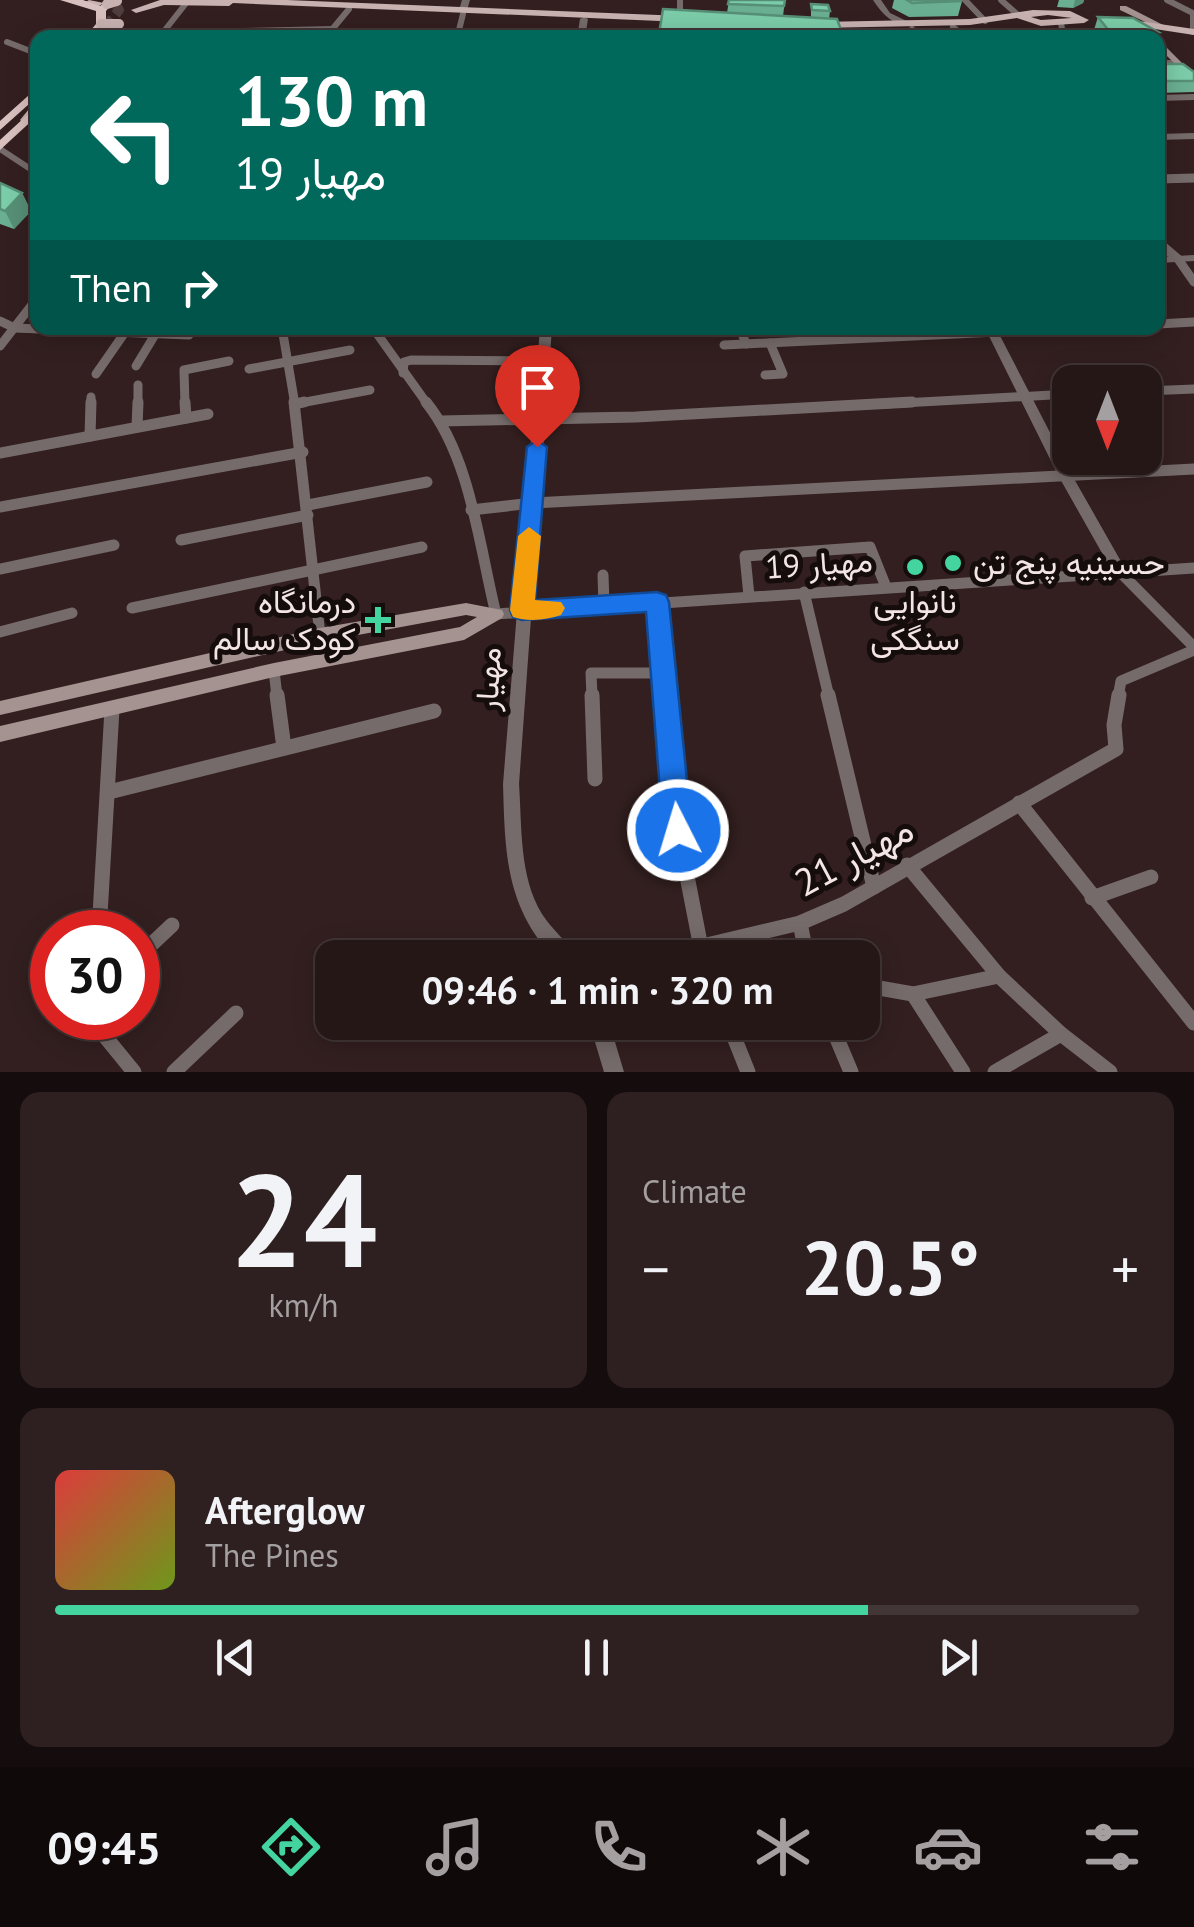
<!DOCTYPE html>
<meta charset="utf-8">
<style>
:root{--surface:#261717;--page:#2e2020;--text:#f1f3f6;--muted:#a49fa1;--line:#423636;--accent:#44d49f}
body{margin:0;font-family:"PT Sans",Vazirmatn,sans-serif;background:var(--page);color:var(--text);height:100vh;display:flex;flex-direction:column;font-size:38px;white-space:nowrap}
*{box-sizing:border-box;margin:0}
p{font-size:32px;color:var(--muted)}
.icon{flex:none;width:55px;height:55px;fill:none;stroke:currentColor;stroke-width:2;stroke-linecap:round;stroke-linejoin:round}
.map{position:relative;height:1072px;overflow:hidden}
.drawer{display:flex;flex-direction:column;gap:20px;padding:20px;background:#150d0d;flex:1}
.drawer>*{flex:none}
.guide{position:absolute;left:30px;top:30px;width:1135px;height:305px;border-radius:20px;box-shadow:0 5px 25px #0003,0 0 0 2px var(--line);background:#00695c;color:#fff;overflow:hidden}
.needle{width:65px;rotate:180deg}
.buttons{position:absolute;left:1052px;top:365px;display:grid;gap:20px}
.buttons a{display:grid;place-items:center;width:110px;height:110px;border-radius:20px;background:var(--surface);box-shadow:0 5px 25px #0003,0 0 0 2px var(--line);font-size:50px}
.speed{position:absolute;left:30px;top:910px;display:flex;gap:20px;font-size:50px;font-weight:700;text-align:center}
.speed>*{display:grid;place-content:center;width:130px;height:130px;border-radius:50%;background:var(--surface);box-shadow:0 5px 25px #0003,0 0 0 2px var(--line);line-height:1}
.speed .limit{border:15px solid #d22;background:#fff;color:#111}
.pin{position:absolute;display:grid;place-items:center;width:85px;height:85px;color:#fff;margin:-102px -42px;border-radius:50% 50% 50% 0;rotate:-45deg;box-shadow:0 0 10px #0007}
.pin .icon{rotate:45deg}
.me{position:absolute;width:110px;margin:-55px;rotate:355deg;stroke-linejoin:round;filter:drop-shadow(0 0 8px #0008)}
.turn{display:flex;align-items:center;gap:35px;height:210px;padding:0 40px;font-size:45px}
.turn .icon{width:130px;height:130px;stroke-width:2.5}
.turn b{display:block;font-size:70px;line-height:85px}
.then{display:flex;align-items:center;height:95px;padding:0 40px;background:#0003;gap:20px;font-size:38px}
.big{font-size:75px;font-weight:700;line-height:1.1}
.drawer .widget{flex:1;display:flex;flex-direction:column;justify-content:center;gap:15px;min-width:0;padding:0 35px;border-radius:20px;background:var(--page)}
.drawer .dial{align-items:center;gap:0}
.dial b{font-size:130px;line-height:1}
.song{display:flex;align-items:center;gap:30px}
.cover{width:120px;height:120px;border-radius:15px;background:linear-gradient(135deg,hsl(0 70% 55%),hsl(80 70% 35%))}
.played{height:10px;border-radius:5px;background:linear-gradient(90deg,var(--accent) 75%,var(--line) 75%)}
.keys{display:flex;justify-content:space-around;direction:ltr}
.heat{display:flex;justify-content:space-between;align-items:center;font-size:55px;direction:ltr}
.drawer .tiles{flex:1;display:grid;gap:20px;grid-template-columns:1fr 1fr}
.widget:last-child{grid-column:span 2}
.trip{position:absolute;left:315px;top:940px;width:565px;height:100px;border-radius:20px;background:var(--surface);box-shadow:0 5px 25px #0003,0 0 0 2px var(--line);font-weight:700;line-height:100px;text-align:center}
.menu{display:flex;height:160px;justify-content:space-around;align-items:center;background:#0f0909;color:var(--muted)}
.menu .icon{width:70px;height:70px}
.menu .selected{color:var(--accent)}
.menu b{font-size:45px;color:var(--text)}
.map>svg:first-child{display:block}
</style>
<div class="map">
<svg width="1194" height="1072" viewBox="0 0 1194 1072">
<rect width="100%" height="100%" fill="#331f1f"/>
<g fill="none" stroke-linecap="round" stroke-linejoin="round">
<polyline stroke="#503d3d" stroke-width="10" stroke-dasharray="10 5" stroke-linecap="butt" points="97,38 119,10 115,3 99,0"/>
<g stroke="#766b6b" stroke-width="6">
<polyline points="680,0 680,19"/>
<polyline points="965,0 985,21"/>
<polyline points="1001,0 1018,15"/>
<polyline points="1167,0 1193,13 1193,32"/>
<polyline points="953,27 966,38"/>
<polyline points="912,29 920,38"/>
<polyline points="165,30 187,2"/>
<polyline points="244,31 333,29"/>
<polyline points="325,38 349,9"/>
<polyline points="350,38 458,32"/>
<polyline points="457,38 463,14"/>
<polyline points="1056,38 1063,35 1061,23"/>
<polyline points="7,42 38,54"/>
<polyline points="1158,63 1171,63"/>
<polyline points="1158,98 1194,97"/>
<polyline points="1158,137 1194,136"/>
<polyline points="0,149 38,174"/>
</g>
<g stroke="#766b6b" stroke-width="9">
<polyline points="1158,179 1194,178"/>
<polyline points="1158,242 1178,259 1194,282"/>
<polyline points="0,321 15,328 189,335 193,328"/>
<polyline points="1158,324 1194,322"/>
<polyline points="282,328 295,405"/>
<polyline points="373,328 428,405"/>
<polyline points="740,328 746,344"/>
<polyline points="724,345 1081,328"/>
<polyline points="0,346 38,297"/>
<polyline points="136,366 156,333"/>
<polyline points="249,369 350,350"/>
<polyline points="403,373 404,362 411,360 543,361"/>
<polyline points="96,374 128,328"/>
<polyline points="765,375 783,374 770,343"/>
<polyline points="1145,391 1194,389"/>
<polyline points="295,404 370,390"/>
<polyline points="91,405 91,397"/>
<polyline points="138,405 138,385"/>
<polyline points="185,405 184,370 229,361"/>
<polyline points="865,405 1070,394"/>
</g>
<g stroke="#766b6b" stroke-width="11">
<polyline points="185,402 186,418"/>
<polyline points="294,402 320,635"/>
<path d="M426,402C471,458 479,546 496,614L1194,568"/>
<polyline points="295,404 304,402"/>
<polyline points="441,421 636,417 912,402"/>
<polyline points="137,427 138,402"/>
<polyline points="90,436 91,402"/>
<polyline points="0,453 208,414"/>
<polyline points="308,505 427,482"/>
<polyline points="0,507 303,452"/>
<polyline points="471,510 533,503 1194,469"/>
<polyline points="181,540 308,515"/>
<polyline points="0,569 114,545"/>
<polyline points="1120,572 1194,647"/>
<polyline points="603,575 604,605"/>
<polyline points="804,592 829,697"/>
<polyline points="749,596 745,556 870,547 886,587"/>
<polyline points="657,602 666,697"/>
<polyline points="132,608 422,547"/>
<polyline points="0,632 72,613"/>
<polyline points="274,670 277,697"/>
<polyline points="592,697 591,673 664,673"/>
<polyline points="1118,697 1121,681 1194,650"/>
</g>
<g stroke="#766b6b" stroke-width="15">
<polyline points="277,695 284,748"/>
<polyline points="592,695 595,779"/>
<polyline points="666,695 678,830 703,958"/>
<polyline points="828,695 874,887"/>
<polyline points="109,792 434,711"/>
<polyline points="1019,803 1194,1023"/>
<polyline points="907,865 999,976 1061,1034 1110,1072"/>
<polyline points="1092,898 1151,877"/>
<polyline points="800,923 807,958"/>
<polyline points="99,932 112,709"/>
<polyline points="138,957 172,925"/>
<polyline points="652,958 800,923 844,904 1116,749 1114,725 1119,695"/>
<polyline points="862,985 913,994 999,976"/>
<polyline points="913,994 963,1072"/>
<polyline points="90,1018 134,1072"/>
<polyline points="728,1022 748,1072"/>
<polyline points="830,1022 851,1072"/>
<polyline points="174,1072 236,1013"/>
<polyline points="995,1072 1061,1034"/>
</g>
<g fill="#766b6b" fill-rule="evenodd">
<polygon points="462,0 470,0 467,10 463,12 459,10"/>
<path d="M873,0H881L890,13L913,24C896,29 882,14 873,0Z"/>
<polygon points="584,17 588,19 585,38 577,38 580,19"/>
<polygon points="1194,255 1194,261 1158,263 1158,257"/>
<path d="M540,328H552L519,784C522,827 519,877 542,914C552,930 568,941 576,958H554C505,906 505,851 503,784Z"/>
<polygon points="985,328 996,328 1073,477 1127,572 1125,576 1115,576 1059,477"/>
<polygon points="589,1022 609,1022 624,1072 604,1072"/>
</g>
<g fill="#a59392" fill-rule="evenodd">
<polygon points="1120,6 1126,6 1169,28 1162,30 1120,10"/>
<polygon points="1158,39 1194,75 1194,83 1158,47"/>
<polygon points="466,603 502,610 504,614 502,618 464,640 274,677 0,742 0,726 274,663 460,627 477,617 466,615 320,642 0,715 0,701 320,628"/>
</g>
<g fill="#c8b2b1" fill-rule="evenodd">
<polygon points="89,0 104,3 99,6 86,5 84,3"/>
<polygon points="160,0 287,0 683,16 688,19 683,22 233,3 229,6 164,5 136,13 131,10"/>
<path d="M1033,10L1070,11L1089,20L1084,23L1041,26L1017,18L970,25L819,28L814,25L819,22L970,19ZM1048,15L1072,18L1041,20L1031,17Z"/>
<polygon points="1125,19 1194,29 1194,35 1122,24 1120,22"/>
<polygon points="38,98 38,111 32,120 22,122 20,120"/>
</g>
<g fill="#d8c0be" fill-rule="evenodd">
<polygon points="60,0 83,0 100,6 107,1 112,4 106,11 106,24 95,38 84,38 96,24 96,11"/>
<polygon points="116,22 124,24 112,38 101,38"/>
<polygon points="38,87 38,96 0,130 0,121"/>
<polygon points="38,105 38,115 0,150 0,140"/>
</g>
<g stroke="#c8b2b1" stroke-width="10">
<polyline points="107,4 117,1"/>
<polyline points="101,24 119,24"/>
</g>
</g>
<g fill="#6aaf91">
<polygon points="729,0 785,0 783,16 811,18 811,4 830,11 829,19 844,38 659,38 663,9 727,13"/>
<polygon points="894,0 960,0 962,1 958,16 909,17 892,8"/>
<polygon points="1059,0 1084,0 1083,3 1073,8 1057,7"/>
<polygon points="1098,17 1158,32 1155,38 1096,38 1093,33"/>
<polygon points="1158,64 1194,72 1194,92 1158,93"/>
<polygon points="0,183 22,193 31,211 14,229 0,224"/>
</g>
<g fill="#568f76">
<polygon points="1075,0 1084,0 1083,3 1073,8"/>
<polygon points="22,193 31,211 14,229 5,211"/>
</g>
<g fill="#7bcca9" stroke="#568f76" stroke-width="2.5">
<polygon points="729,0 785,0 784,6 728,4"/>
<polygon points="907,0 960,0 962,1 912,3"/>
<polygon points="811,4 828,5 830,11 812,10"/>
<polygon points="663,9 837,19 844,38 718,38 659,34"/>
<polygon points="1098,17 1133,18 1158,32 1110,32"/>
<polygon points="132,31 184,34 178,38 126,38"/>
<polygon points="1158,64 1183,64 1194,72 1194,81 1158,81"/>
<polygon points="0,183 22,193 5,211 0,209"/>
</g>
<polygon fill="#1a73e8" stroke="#114b97" stroke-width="2.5" points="537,440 547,447 535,600 657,592 666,595 669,602 692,830 688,840 678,844 667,840 663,830 646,612 522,620 513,617 510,610 527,447"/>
<path fill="#f59e0b" d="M529,527L541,536L535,600L561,602L565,608L561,615C547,620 528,622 513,617L510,610L518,536Z"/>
<g fill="#44d49f" stroke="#150c0c" stroke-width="4">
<circle cx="953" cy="563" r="10"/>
<circle cx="915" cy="567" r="10"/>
<path d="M373 605h10v10h10v10h-10v10h-10v-10h-10v-10h10z"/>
</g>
<g text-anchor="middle" stroke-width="10" stroke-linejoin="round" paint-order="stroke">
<g font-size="32" fill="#f3e5e4" stroke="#150c0c" text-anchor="start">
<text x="973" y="574">حسینیه پنج تن</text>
<text x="356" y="613" text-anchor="end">درمانگاه<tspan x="356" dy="37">کودک سالم</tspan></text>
<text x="915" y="613" text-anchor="middle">نانوایی<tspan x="915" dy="37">سنگکی</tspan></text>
</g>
<g font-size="32" fill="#f3e5e4" stroke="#150c0c">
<text transform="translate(819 564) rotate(-4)" y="11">مهیار 19</text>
<text transform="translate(488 679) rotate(-87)" y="11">مهیار</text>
</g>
<g font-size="38" fill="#f3e5e4" stroke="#150c0c">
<text transform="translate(854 856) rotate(-28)" y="13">مهیار 21</text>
</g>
</g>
</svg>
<div class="buttons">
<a><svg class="needle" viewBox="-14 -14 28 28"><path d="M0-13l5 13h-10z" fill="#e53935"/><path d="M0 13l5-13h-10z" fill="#a49fa1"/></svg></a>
</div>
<div class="speed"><div class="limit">30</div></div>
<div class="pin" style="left:537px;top:447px;background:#d93025"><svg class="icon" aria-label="arrive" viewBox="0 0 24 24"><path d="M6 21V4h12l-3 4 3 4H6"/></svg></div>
<svg class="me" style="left:678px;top:830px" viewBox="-20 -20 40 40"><circle r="17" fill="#1a73e8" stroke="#fff" stroke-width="3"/><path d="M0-11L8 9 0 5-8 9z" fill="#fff"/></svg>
<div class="trip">09:46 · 1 min · 320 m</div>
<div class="guide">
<div class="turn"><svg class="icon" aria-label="left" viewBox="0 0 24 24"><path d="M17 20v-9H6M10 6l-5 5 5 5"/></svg><div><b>130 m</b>مهیار 19</div></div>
<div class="then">Then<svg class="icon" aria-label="right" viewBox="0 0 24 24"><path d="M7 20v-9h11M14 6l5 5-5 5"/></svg></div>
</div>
</div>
<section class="drawer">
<div class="tiles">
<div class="widget dial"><b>24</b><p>km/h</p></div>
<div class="widget"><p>Climate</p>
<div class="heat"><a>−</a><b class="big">20.5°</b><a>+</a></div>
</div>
<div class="widget">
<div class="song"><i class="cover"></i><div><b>Afterglow</b><p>The Pines</p></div></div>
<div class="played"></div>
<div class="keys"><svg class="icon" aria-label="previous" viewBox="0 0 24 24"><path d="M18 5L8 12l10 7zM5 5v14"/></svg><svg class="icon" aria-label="pause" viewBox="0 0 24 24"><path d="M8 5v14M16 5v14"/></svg><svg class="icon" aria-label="next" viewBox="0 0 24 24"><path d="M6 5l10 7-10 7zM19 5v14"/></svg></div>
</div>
</div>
</section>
<nav class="menu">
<b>09:45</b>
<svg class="icon selected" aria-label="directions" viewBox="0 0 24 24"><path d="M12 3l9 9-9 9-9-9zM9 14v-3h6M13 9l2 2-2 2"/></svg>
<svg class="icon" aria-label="music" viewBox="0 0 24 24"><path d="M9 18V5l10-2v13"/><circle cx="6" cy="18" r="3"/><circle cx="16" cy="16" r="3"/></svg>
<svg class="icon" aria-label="phone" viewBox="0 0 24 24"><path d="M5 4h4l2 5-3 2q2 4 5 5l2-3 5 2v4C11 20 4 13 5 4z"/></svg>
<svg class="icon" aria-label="climate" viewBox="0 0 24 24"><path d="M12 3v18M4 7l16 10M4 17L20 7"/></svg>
<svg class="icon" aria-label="car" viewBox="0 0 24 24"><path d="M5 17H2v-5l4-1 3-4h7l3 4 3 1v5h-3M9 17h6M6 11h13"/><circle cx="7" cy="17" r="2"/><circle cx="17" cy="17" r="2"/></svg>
<svg class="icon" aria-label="filters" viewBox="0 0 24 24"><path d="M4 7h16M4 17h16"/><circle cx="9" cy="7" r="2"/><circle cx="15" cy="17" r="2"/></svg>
</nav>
